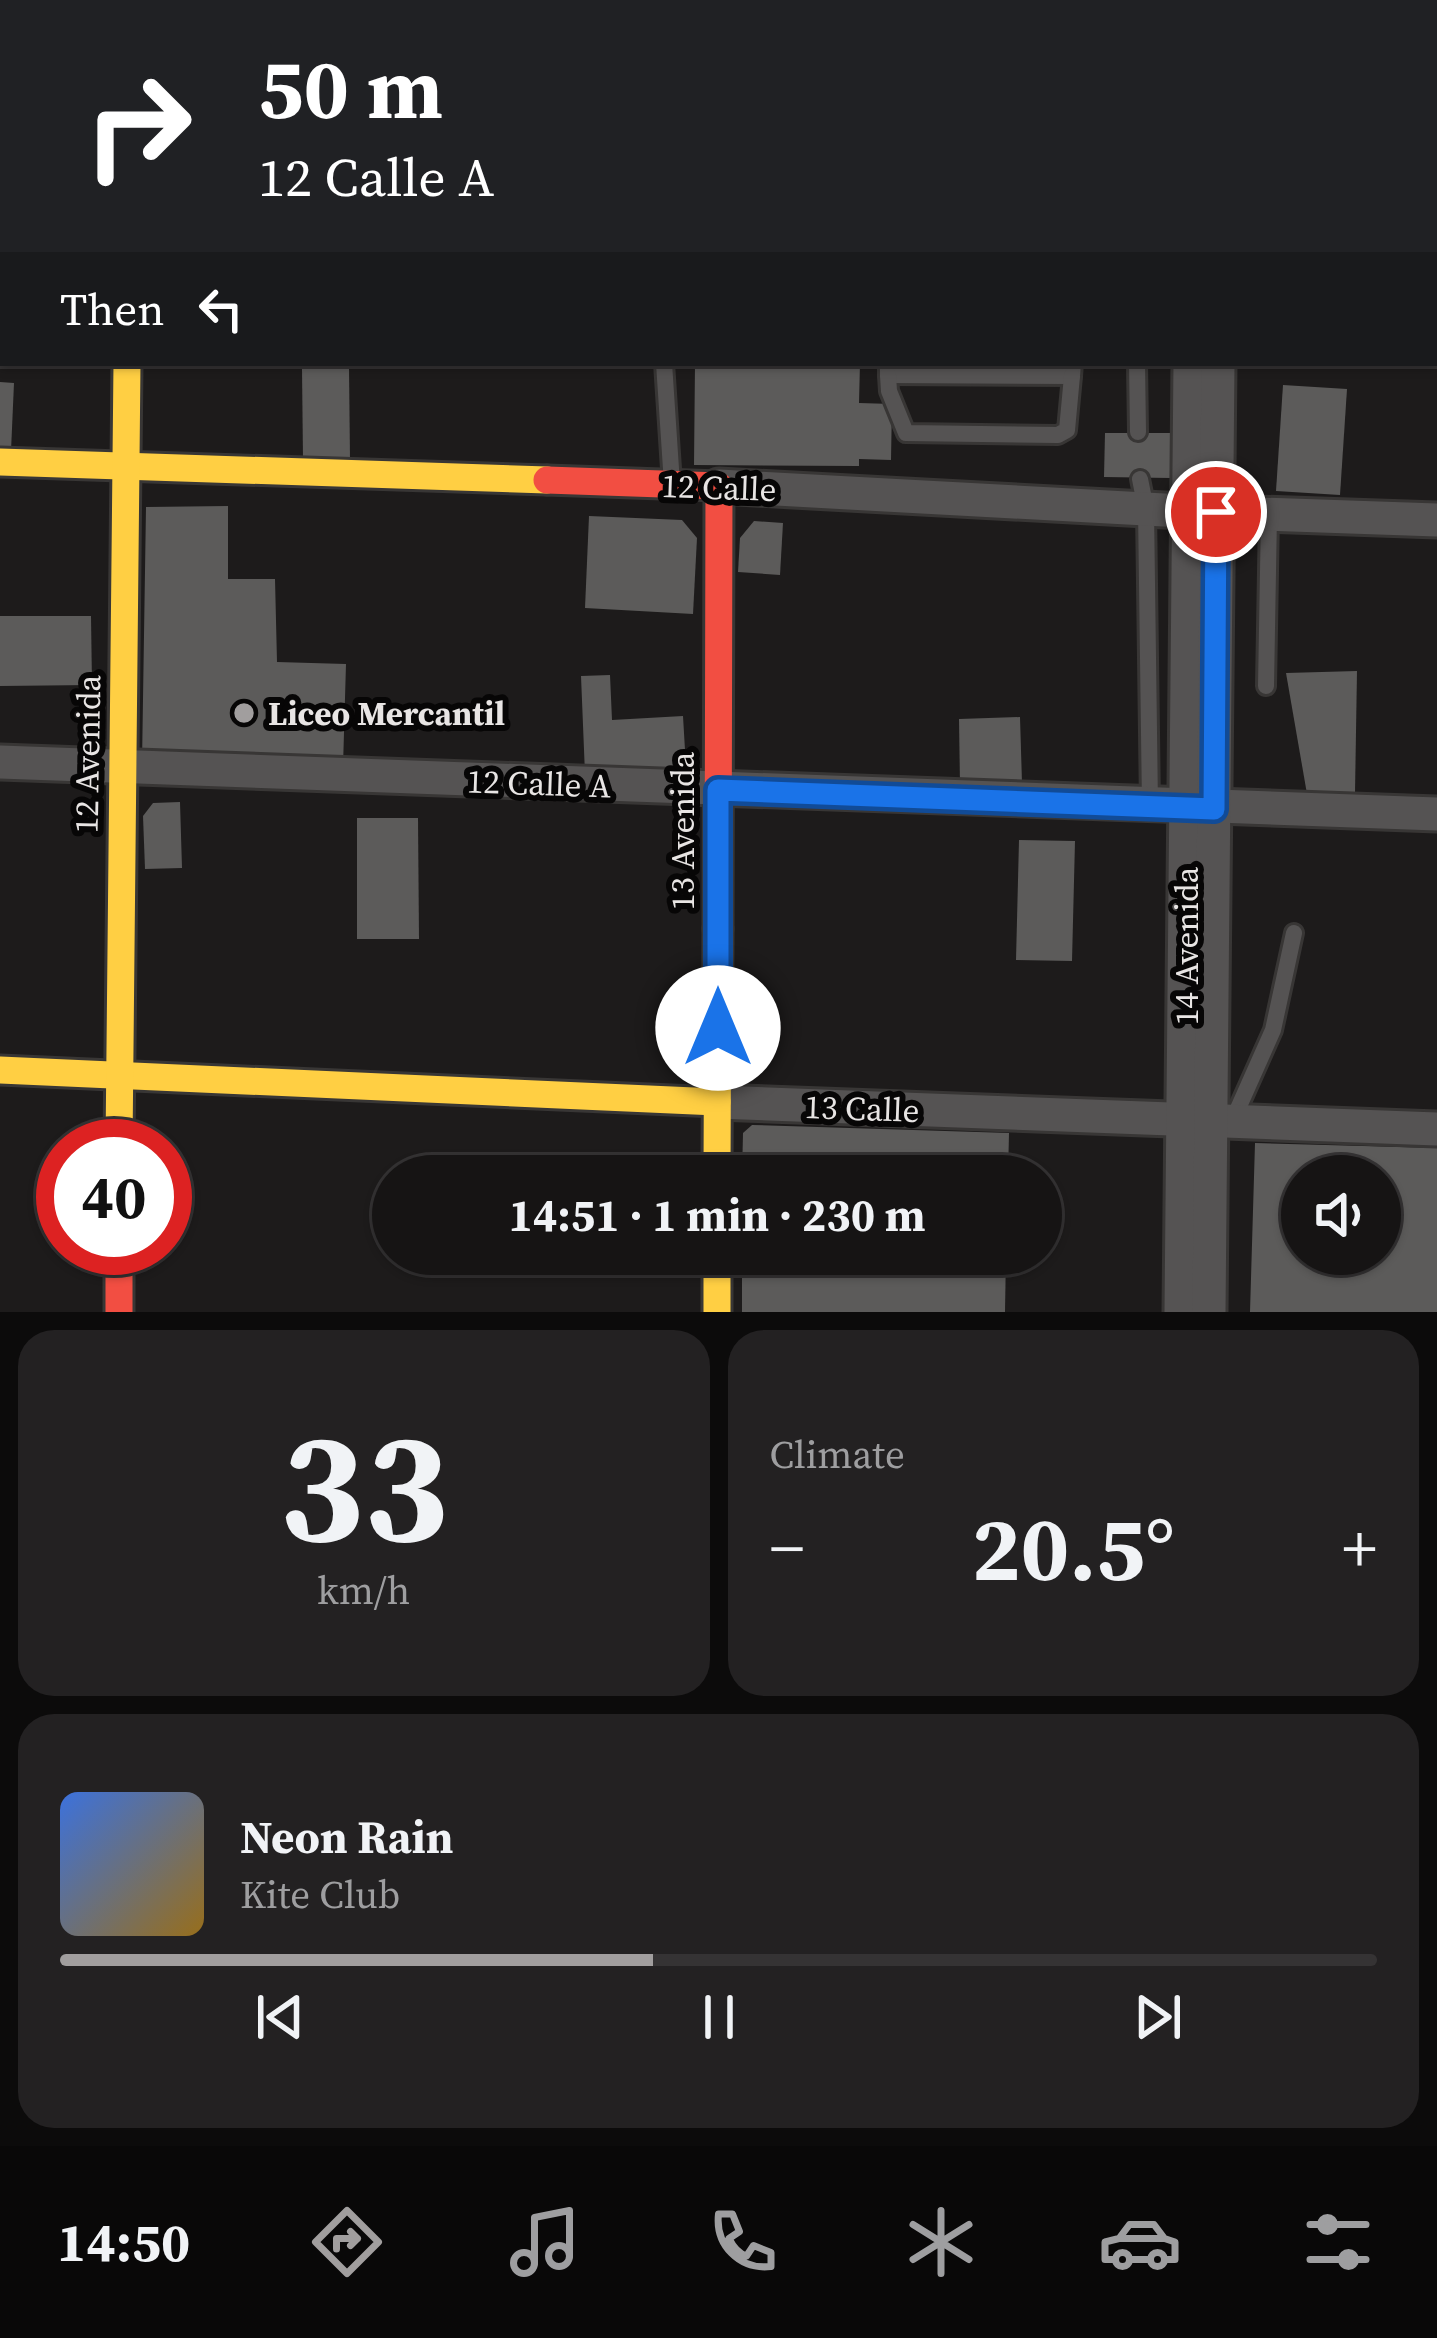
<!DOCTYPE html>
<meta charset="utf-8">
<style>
:root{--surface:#161414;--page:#232122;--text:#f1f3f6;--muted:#9e9ea0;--line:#353334;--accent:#a19e9e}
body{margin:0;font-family:"Source Serif 4",serif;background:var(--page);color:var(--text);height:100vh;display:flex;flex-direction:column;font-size:45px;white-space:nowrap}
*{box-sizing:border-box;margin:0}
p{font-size:39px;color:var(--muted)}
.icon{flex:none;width:66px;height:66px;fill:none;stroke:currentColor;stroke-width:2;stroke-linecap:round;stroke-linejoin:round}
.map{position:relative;height:1312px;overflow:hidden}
.details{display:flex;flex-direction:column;gap:18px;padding:18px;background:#0c0b0b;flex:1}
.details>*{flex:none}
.banner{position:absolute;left:0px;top:0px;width:1437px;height:366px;box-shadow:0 3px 9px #0004,0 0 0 3px var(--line);background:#202124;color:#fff;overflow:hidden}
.buttons{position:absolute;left:1281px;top:1155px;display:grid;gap:24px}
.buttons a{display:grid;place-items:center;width:120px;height:120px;border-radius:50%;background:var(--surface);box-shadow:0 3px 9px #0004,0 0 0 3px var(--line);font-size:60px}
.speed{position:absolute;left:36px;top:1119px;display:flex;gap:24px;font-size:60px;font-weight:700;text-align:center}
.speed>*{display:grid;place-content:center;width:156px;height:156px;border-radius:50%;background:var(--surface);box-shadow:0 3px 9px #0004,0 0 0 3px var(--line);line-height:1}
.speed .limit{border:18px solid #d22;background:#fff;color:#111}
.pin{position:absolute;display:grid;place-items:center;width:102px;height:102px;color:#fff;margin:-51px;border:6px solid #fff;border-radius:50%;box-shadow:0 3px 12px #0007}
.me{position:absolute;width:132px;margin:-66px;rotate:0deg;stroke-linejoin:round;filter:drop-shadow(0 0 9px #0008)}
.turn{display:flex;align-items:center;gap:42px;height:252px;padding:0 60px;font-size:54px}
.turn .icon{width:156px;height:156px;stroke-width:2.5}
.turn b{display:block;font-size:84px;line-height:102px}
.then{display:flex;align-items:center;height:114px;padding:0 60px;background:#0003;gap:24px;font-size:45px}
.big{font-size:90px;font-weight:700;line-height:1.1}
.details .tile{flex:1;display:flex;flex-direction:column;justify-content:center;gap:18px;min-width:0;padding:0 42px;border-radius:36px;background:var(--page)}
.details .dial{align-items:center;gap:0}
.dial b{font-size:156px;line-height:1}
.song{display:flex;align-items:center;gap:36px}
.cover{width:144px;height:144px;border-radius:18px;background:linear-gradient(135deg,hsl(220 70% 55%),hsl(40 70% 35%))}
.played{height:12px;border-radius:6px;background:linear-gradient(90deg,var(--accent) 45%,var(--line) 45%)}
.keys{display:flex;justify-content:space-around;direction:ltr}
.heat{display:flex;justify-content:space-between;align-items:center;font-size:66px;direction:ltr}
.details .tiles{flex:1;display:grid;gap:18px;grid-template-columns:1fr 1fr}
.tile:last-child{grid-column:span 2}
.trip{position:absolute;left:372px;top:1155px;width:690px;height:120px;border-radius:60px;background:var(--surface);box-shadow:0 3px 9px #0004,0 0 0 3px var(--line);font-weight:700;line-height:120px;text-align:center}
.menu{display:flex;height:192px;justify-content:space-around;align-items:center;background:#090808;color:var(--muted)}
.menu .icon{width:84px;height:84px}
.menu .current{color:var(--accent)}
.menu b{font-size:54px;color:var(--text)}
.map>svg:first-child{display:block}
</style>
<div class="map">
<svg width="1437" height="1312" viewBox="0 0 1437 1312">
<rect width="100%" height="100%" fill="#1d1b1b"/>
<g fill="#5c5b5a" fill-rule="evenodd">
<polygon points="695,363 860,363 859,403 892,404 891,460 859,459 859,466 694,465"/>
<polygon points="349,368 350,459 303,460 302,369"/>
<polygon points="0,382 14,383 11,451 0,450"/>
<polygon points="1283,385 1347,389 1340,495 1276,491"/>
<polygon points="1105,433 1171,433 1170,478 1104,477"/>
<polygon points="228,506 228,579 275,579 277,662 346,664 343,767 142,763 146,507"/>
<polygon points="589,516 682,520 697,538 693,614 585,608"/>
<polygon points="754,521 783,523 780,575 738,572 740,538"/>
<polygon points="0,616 91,616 92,685 0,686"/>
<polygon points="1357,671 1355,793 1307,794 1286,673"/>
<polygon points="610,675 612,720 683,716 685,750 676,770 585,774 581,676"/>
<polygon points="1020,717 1022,783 960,785 959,719"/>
<polygon points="180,802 182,868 145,869 143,816 153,803"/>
<polygon points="357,818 418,818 419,939 357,939"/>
<polygon points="1019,840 1075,841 1072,961 1016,960"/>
<polygon points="752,1125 1009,1133 1008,1176 742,1176 743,1133"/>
<path d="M1255,1143L1437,1148V1312H1250ZM1302,1176H1380V1254H1302Z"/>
<polygon points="742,1254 1006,1254 1005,1312 742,1312"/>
</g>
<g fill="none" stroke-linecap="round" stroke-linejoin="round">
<defs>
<g id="lane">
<polyline points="1434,158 1437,158"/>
<polyline points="664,363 672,484"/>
<polyline points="888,363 888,375 1072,376 1073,363"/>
<polyline points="1137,363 1138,432"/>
<polyline points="888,375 889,391 906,433 1058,435 1067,430 1072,376"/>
<polyline points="1140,479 1146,509 1150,806"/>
<polyline points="1266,686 1269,514"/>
<polyline points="1232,1122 1273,1030 1294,933"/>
</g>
<g id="street">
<polyline points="1191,3 1191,0"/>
<polyline points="1221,3 1221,0"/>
<polyline points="0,50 3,50"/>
<polyline points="719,486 1201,512 1437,520"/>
<polyline points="0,762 1437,814"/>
<polyline points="717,1102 1437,1129"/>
<polyline points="1181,1312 1190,363"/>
<polyline points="1209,1312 1218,363"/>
</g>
<polyline id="fast" points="133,0 133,3"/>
<g id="slow">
<polyline points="0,462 547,480"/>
<polyline points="0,1070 717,1102"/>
<polyline points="119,1146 127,363"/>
<polyline points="717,1176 718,929"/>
<polyline points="717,1254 717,1312"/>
</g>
<g id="jam">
<polyline points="547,480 719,486 718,929"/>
<polyline points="119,1248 119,1312"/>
</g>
</defs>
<use href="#lane" stroke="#383635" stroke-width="22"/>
<use href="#street" stroke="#383635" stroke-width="39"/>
<use href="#fast" stroke="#383635" stroke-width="33"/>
<use href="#slow" stroke="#383635" stroke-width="33"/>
<use href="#jam" stroke="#383635" stroke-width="33"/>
<use href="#lane" stroke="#555353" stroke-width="16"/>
<use href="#street" stroke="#555353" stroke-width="33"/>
<use href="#fast" stroke="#16e098" stroke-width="27"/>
<use href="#slow" stroke="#ffcf43" stroke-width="27"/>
<use href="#jam" stroke="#f24e42" stroke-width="27"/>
</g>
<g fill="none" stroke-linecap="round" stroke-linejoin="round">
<defs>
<polyline id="route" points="718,1028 718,790 1214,809 1216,512"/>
</defs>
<use href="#route" stroke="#114b97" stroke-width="30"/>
<use href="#route" stroke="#1a73e8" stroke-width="21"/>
</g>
<circle fill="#a19e9e" stroke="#070606" stroke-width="4.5" cx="244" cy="713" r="12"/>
<g text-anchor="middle" stroke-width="12" stroke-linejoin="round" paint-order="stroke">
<g font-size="33" fill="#e8e5e4" stroke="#070606">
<text transform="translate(719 487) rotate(2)" y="12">12 Calle</text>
<text transform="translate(87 754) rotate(-89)" y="12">12 Avenida</text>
<text transform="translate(539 783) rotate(2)" y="12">12 Calle A</text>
<text transform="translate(682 831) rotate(-90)" y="12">13 Avenida</text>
<text transform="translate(1186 946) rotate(-90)" y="12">14 Avenida</text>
<text transform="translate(862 1108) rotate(2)" y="12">13 Calle</text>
</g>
<g font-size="33" font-weight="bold" fill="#e8e5e4" stroke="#070606" text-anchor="start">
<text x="268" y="725">Liceo Mercantil</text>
</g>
</g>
</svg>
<div class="buttons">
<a><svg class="icon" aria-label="sound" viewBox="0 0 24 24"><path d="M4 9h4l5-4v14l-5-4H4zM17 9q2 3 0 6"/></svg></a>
</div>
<div class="speed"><div class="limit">40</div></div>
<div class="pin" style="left:1216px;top:512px;background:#d93025"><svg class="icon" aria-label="arrive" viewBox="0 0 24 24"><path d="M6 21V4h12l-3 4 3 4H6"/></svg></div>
<svg class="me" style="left:718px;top:1028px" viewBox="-20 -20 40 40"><circle r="19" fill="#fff"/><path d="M0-13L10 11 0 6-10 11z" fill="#1a73e8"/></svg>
<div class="trip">14:51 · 1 min · 230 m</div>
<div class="banner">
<div class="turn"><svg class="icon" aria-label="right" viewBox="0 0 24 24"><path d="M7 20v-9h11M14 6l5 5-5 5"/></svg><div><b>50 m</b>12 Calle A</div></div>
<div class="then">Then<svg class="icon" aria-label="left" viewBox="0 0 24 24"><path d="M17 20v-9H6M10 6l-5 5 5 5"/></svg></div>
</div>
</div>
<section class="details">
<div class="tiles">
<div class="tile dial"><b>33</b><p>km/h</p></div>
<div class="tile"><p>Climate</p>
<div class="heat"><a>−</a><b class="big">20.5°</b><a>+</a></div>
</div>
<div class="tile">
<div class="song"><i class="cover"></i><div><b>Neon Rain</b><p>Kite Club</p></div></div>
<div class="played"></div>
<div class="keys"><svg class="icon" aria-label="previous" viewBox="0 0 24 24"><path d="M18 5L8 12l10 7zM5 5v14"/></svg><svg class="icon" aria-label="pause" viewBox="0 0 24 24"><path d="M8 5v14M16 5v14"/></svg><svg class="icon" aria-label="next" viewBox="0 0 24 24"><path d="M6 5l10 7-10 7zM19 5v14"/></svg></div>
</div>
</div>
</section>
<nav class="menu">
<b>14:50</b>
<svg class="icon current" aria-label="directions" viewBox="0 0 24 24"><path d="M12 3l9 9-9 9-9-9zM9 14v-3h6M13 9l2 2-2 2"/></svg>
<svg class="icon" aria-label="music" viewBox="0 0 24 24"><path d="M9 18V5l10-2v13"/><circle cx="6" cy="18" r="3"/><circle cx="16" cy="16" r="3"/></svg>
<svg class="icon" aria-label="phone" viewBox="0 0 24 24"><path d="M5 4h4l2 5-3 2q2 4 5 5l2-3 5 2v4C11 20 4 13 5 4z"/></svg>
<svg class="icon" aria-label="climate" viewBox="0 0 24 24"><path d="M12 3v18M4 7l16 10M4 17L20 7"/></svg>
<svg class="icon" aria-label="car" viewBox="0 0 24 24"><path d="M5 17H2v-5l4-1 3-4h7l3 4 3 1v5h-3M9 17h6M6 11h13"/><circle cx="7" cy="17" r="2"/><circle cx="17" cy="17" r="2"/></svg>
<svg class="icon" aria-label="filters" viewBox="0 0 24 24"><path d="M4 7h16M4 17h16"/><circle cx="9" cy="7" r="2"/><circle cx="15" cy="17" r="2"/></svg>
</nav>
